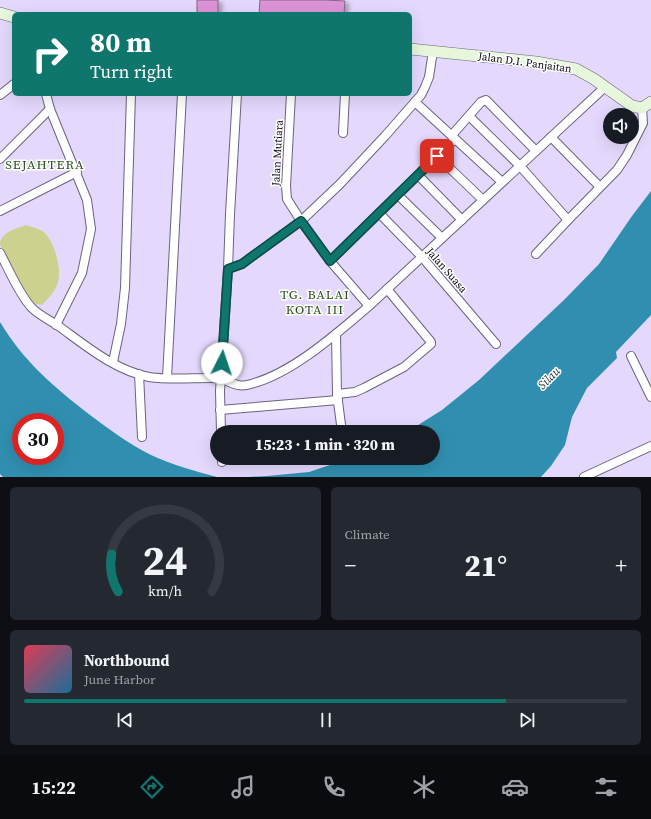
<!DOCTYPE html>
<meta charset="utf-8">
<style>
:root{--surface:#171b24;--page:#242831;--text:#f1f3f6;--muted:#9ea1a6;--line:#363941;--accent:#0f766e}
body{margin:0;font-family:"Source Serif 4",serif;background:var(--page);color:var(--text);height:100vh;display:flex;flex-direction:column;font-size:15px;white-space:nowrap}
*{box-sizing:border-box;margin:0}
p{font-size:13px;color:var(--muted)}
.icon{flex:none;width:22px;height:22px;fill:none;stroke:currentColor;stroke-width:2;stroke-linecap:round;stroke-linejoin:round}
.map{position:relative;height:477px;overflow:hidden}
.sheet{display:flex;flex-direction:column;gap:10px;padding:10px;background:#0d0f14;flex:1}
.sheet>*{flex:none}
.top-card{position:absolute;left:12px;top:12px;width:400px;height:84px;border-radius:6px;box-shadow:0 4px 16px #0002;background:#0f766e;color:#fff;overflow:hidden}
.tools{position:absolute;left:603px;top:108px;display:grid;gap:8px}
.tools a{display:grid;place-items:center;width:36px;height:36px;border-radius:50%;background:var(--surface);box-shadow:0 4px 16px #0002;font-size:20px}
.speed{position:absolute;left:12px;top:413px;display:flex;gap:8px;font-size:20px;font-weight:700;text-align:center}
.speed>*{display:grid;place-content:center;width:52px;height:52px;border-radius:50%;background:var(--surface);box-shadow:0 4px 16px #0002;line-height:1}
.speed .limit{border:6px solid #d22;background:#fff;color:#111}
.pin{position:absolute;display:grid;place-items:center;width:34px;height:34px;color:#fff;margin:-17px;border-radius:8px;box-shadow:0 2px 6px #0006}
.me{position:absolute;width:44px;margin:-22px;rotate:4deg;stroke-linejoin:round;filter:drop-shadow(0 0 3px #0008)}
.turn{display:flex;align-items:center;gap:14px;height:84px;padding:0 12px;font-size:18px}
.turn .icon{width:52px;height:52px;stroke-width:2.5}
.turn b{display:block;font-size:28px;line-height:34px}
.big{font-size:30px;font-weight:800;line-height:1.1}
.sheet .widget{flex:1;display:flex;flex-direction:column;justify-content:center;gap:6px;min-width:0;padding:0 14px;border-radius:6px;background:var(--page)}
.sheet .dial{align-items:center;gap:0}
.dial svg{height:104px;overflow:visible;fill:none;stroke:var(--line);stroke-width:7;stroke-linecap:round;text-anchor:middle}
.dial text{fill:var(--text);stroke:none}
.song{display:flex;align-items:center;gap:12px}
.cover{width:48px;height:48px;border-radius:6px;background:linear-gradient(135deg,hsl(350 70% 55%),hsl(200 70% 35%))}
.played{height:4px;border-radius:2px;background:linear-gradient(90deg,var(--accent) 80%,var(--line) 80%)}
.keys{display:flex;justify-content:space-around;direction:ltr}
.heat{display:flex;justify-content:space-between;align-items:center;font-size:22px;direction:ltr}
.sheet .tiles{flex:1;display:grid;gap:10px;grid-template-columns:1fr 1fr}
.widget:last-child{grid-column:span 2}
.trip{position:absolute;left:210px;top:425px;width:230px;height:40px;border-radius:20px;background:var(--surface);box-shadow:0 4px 16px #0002;font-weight:800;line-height:40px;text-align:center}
.dock{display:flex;height:64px;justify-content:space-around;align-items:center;background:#090b0e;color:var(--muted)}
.dock .icon{width:28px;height:28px}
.dock .selected{color:var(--accent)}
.dock b{font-size:18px;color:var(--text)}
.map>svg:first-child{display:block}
</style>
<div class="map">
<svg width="651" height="477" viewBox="0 0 651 477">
<defs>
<filter id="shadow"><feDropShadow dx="4" dy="2.5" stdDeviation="2" flood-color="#0004"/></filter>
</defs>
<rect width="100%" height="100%" fill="#e4d9fd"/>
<path fill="#ccd28e" d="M26,225C31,227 40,229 44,232C55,243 63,271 57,285C55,292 47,299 42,305L32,303L0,245C0,232 16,229 26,225Z"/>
<g fill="#308fb0" fill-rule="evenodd">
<polygon points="651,191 651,315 616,352 617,358 587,388 572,417 565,445 551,466 541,477 248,477 267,476 309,472 351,458 433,458 433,432 407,432 442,410 479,380 565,299 599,264 632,216"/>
<path d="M0,322C24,362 54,387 90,415C110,430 129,444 151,455C172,465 195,471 217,477H3L0,474ZM21,422H55V456H21Z"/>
</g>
<g fill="#dc93d7" stroke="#80657e" filter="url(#shadow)">
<rect x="197" y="0" width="21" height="14"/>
<polygon points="260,0 326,0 345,1 344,14 287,13 286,14 259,14"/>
</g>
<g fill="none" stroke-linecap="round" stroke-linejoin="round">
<defs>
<g id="street">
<polyline points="46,94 50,109 87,200 91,229 82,273 56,325"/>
<polyline points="291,94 286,186 287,199 301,221 330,261 369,306"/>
<polyline points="0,95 14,84"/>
<polyline points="415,102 502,182"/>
<polyline points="469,116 520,166 568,220 617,170 627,155 643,123 642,108"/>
<polyline points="343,133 345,94"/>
<polyline points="452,135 481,102 486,100 536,151"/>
<polyline points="551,137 600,187"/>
<polyline points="437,156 483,200"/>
<polyline points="0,159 50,109"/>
<polyline points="418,175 462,220"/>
<polyline points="398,195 442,238"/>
<polyline points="0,211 77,172"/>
<polyline points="379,213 422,257 496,344"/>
<path d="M0,253C8,268 20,296 32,308C39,315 49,320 57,325C85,345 114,370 149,377C169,380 190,378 210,378C213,378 218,378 222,379C233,383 238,388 251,384C293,373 336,334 369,306L605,87"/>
<polyline points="536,254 568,220"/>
<polyline points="330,261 455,139"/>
<polyline points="228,269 242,264 250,258 301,221 340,184 385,136 421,95 425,87 429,77 433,51"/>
<polyline points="336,334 337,394 342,432"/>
<polyline points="631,356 651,397"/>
<polyline points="113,362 121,324 125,288 131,94"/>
<polyline points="139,374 142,437"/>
<polyline points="167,378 182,94"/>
<polyline points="337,394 355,392 364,388 404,367 431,344 431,342 387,289"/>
<polyline points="220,410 338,400"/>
<polyline points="221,432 220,391 228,269 230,214 237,94"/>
<polyline points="222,458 222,462"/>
<polyline points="584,477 651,446"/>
</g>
<g id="secondary">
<polyline points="0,13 14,17"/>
<polyline points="410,49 536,62 576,69 594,79 632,106 642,108 651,102"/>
</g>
</defs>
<use href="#street" stroke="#6c6281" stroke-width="10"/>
<use href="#secondary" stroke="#6c6281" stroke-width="12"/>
<use href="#street" stroke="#fff" stroke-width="8"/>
<use href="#secondary" stroke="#e6f7dc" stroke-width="11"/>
</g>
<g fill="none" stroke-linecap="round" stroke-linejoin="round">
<defs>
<polyline id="route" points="222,363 228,269 242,264 250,258 301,221 330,261 437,156"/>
</defs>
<use href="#route" stroke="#0a4d48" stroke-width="10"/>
<use href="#route" stroke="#0f766e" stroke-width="7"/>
</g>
<g text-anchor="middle" stroke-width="3" stroke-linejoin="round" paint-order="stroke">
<g font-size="11" fill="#0f0b17" stroke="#fff">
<text transform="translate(525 62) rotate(8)" y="4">Jalan D.I. Panjaitan</text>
<text transform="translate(277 153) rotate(-87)" y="4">Jalan Mutiara</text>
<text transform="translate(447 270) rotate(49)" y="4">Jalan Suasa</text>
</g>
<g font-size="12" font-style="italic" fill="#1a2f37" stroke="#fff">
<text transform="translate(549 378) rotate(-46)" y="4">Silau</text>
</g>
<g font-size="13" letter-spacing="1" fill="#295114" stroke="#fff">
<text x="45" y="169">SEJAHTERA</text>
<text x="315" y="299">TG. BALAI<tspan x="315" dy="15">KOTA III</tspan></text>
</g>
</g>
</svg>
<div class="tools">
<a><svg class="icon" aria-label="sound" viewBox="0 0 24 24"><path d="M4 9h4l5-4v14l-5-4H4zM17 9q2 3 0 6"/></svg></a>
</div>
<div class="speed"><div class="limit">30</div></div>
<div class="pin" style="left:437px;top:156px;background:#d93025"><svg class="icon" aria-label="arrive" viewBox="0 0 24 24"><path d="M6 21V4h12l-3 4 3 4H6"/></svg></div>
<svg class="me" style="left:222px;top:363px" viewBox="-20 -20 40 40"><circle r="19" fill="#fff"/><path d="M0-13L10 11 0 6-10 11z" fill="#0f766e"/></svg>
<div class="trip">15:23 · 1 min · 320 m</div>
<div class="top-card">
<div class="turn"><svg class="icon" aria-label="right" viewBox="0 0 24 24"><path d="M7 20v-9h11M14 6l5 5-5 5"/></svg><div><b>80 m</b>Turn right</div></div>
</div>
</div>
<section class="sheet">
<div class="tiles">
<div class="widget dial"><svg viewBox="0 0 100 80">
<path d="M14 69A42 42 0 1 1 86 69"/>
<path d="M14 69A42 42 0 0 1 9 40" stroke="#0f766e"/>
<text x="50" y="56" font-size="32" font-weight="700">24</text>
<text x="50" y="72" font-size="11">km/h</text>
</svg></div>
<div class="widget"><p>Climate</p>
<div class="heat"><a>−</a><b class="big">21°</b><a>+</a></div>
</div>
<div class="widget">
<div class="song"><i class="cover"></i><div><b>Northbound</b><p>June Harbor</p></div></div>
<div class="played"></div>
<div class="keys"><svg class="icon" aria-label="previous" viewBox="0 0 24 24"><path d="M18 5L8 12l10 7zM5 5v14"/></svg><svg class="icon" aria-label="pause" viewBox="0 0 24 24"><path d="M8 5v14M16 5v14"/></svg><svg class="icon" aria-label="next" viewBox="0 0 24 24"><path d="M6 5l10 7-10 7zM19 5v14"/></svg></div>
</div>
</div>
</section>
<nav class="dock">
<b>15:22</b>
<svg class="icon selected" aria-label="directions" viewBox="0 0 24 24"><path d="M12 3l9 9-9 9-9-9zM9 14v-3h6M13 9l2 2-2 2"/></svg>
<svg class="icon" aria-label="music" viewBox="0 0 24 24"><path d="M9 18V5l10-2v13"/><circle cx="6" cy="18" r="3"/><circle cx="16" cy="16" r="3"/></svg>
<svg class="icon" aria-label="phone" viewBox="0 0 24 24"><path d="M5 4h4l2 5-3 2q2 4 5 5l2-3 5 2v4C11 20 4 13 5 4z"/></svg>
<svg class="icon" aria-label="climate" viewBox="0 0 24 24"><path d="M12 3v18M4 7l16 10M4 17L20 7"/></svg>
<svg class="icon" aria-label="car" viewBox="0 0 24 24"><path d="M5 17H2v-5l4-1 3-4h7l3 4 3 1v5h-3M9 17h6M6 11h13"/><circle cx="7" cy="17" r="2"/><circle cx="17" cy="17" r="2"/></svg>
<svg class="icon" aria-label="filters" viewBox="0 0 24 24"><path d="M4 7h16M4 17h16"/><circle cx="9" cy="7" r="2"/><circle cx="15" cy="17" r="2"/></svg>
</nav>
